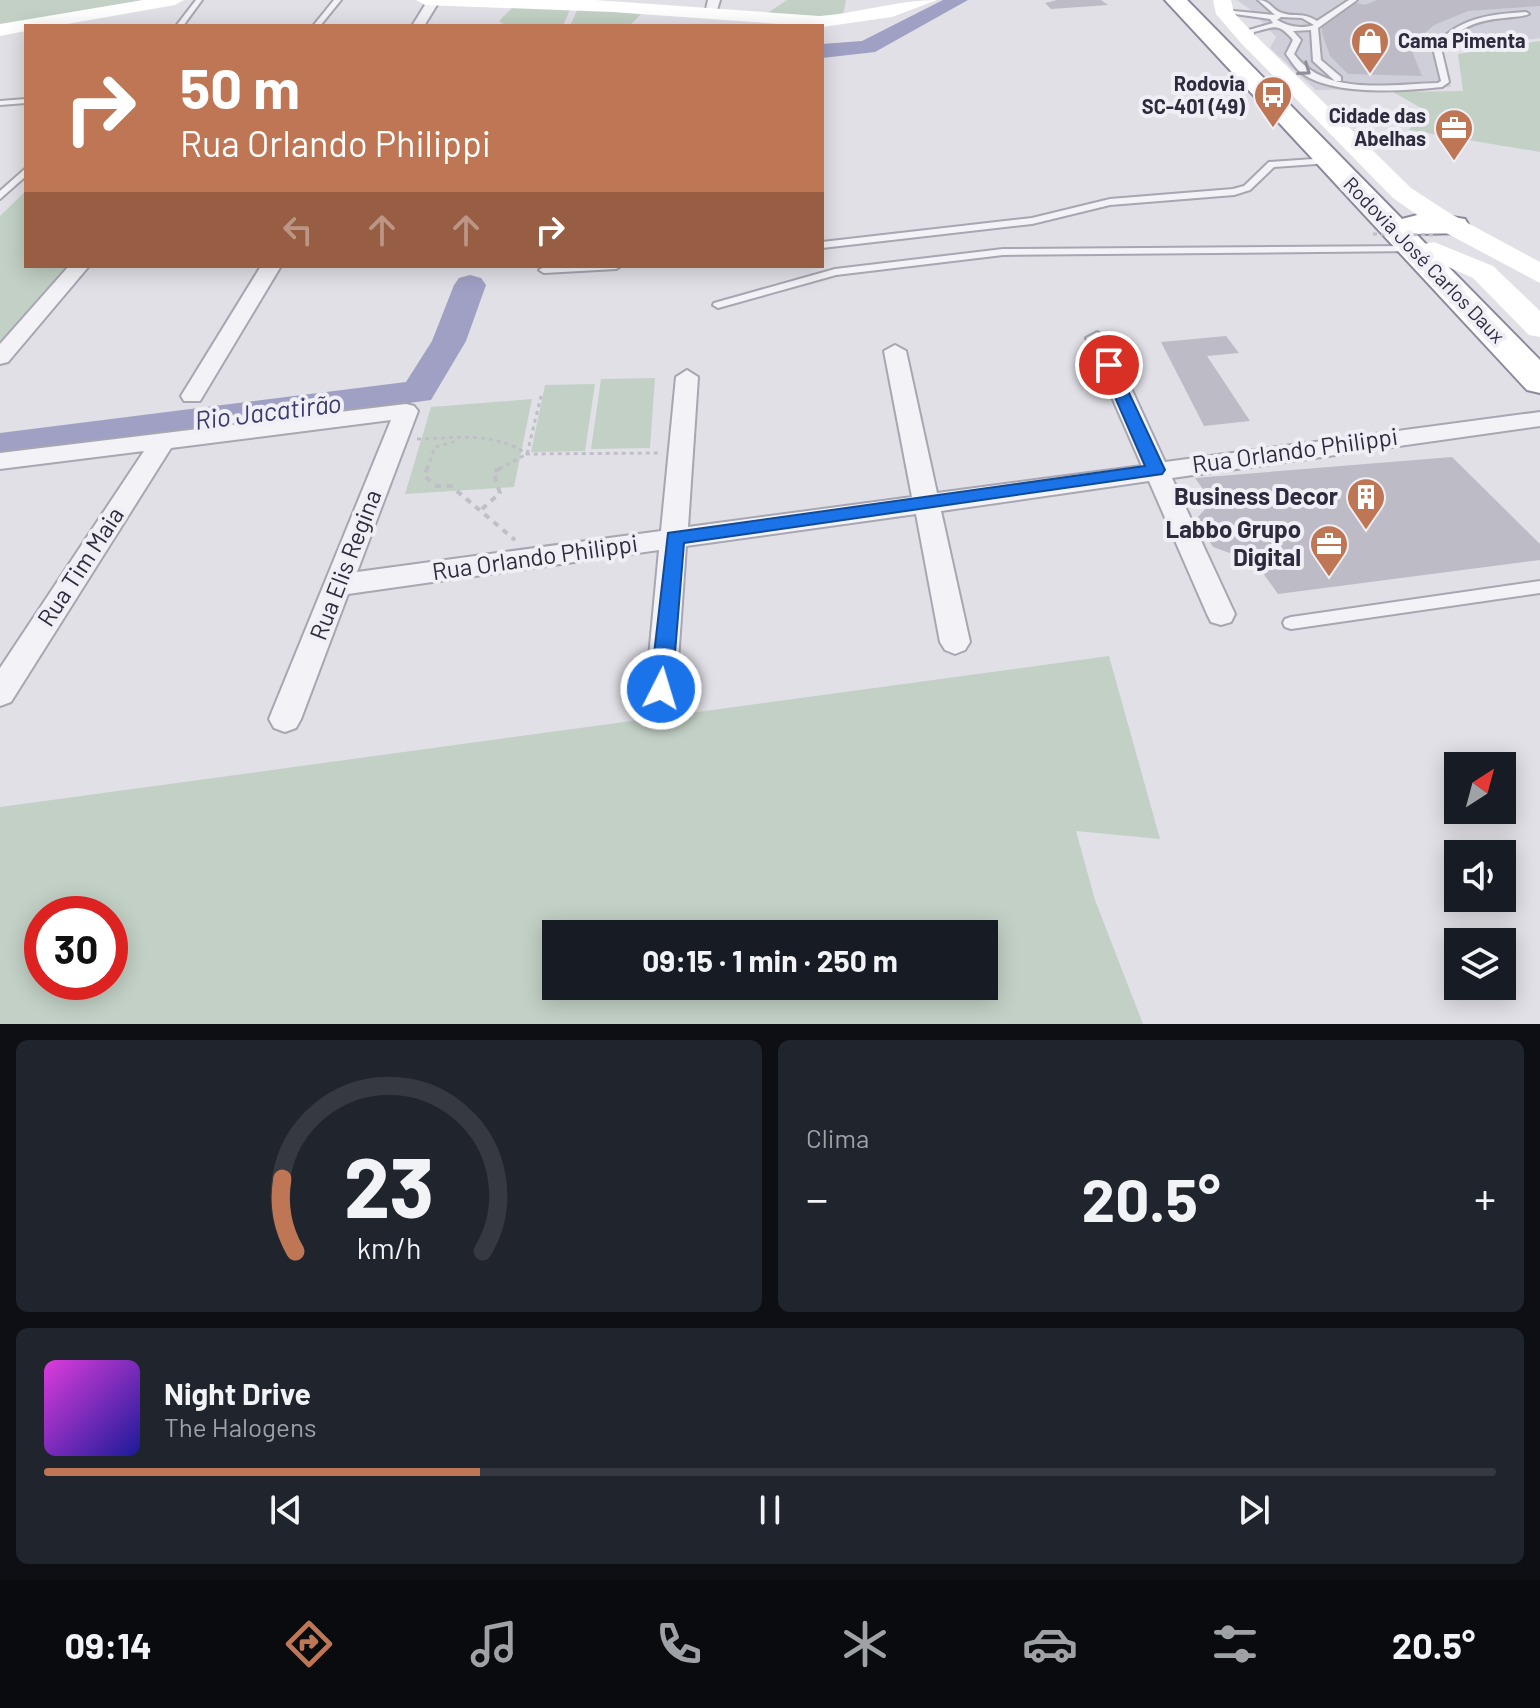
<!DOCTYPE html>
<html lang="pt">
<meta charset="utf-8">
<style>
:root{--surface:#171b24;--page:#20242c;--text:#f1f3f6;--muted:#9ea1a6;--line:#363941;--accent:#be7654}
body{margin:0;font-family:Barlow,sans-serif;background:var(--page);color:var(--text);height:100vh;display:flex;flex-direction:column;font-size:30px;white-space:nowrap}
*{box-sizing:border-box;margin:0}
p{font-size:26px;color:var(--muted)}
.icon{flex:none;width:44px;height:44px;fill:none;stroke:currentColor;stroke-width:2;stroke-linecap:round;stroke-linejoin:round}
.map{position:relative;height:1024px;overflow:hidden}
.details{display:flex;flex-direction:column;gap:16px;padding:16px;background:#0d0f14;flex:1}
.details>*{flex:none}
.guide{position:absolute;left:24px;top:24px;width:800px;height:244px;border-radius:0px;box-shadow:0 4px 20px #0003;background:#be7654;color:#fff;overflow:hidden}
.needle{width:52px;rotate:36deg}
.tools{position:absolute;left:1444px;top:752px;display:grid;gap:16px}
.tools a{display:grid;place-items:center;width:72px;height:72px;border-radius:0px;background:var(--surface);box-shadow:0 4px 20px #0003;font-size:40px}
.speed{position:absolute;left:24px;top:896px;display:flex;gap:16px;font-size:40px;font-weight:700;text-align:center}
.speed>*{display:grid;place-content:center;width:104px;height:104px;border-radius:50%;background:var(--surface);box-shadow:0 4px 20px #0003;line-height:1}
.speed .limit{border:12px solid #d22;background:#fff;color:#111}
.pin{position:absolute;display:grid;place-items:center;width:68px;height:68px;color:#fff;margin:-34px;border:4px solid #fff;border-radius:50%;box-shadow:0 2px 8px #0007}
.me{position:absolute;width:88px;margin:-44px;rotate:5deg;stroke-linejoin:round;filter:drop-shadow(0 0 6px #0008)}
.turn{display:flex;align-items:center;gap:28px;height:168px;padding:0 24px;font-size:36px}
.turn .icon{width:104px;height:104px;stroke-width:2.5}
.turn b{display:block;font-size:56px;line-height:68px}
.lanes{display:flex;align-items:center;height:76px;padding:0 24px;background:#0003;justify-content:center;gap:40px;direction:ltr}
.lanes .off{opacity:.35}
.big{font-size:60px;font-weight:700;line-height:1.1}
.details .widget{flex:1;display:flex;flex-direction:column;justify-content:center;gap:12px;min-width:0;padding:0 28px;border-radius:12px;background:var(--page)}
.details .dial{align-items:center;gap:0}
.dial svg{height:208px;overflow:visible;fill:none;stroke:var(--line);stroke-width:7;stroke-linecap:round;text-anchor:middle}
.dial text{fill:var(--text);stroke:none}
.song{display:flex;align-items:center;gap:24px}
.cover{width:96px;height:96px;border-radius:12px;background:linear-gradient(135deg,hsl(300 70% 55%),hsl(240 70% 35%))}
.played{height:8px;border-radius:4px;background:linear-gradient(90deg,var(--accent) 30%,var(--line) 30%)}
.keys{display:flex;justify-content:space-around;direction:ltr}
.heat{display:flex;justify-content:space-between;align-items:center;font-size:44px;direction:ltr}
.details .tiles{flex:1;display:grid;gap:16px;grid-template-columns:1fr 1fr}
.widget:last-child{grid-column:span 2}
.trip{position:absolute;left:542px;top:920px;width:456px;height:80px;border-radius:0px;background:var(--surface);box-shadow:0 4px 20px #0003;font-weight:700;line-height:80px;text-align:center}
.dock{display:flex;height:128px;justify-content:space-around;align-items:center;background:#090b0e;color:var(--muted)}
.dock .icon{width:56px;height:56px}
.dock .on{color:var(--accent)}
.dock b{font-size:36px;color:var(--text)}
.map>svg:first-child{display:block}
</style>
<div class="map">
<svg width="1540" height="1024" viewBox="0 0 1540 1024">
<rect width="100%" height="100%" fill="#e1e0e7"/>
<polygon fill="#cfcfd9" points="1237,0 1540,0 1540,38 1438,50 1451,87 1316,90 1270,48 1276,37 1251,10"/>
<g fill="#c2d0c5" fill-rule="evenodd">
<polygon points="0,0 143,0 0,26"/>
<polygon points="787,0 846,0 842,19 763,16"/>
<polygon points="515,5 571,7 563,26 506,26 499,21"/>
<polygon points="578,8 641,14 629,26 570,26"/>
<polygon points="1540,41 1540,152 1409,130 1423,109 1393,92 1463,91 1458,54"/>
<polygon points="26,191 26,266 73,266 0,349 0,216"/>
<polygon points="655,378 650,448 591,449 601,379"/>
<polygon points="595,384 585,451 531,452 545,385"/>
<polygon points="532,399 514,487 405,494 431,407"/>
<path d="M1109,656L1160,839L1076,831L1095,900L1143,1024H0V807ZM42,914H110V982H42ZM556,934H984V986H556Z"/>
</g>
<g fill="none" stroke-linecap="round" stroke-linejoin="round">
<g fill="#9fa0c3" fill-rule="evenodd">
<polygon points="943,0 968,0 875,52 822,58 822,44 862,41"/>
<polygon points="470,275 481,278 486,285 466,341 431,400 0,459 0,433 406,382 432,341 454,285 459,278"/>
</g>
</g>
<g fill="#bcbbc6">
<polygon points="1057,0 1101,0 1108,5 1051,9 1045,3"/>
<polygon points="1377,0 1540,0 1540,6 1468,11 1434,25 1416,41 1413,54 1422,76 1348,74 1330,56 1322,33 1322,23 1331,12 1348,1 1365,5"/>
<polygon points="1226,336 1239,353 1207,356 1250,421 1204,426 1161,342"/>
<polygon points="1452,457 1540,544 1540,560 1278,594 1255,562 1213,547 1196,519 1212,502 1195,478"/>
</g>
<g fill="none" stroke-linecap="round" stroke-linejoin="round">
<defs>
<g id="lane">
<polygon points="196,0 202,0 183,26 176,26"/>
<polygon points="334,0 341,0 320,26 313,26"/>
<path d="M1258,0C1270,0 1272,10 1282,13C1296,18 1301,11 1317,21L1349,0H1357L1318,28L1321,60L1341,77V81H1335L1313,61L1311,30L1293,31L1301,40L1294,54C1326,97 1390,84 1438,83L1441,81L1433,48C1457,18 1490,14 1526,12L1529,14C1522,17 1513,17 1504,18C1478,20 1457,28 1441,48L1449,82L1442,87C1405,91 1327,97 1298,70C1293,65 1290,59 1286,54L1293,40C1278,22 1275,27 1254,32L1251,41H1245L1249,30L1273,23L1270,19L1221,12L1224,10L1275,15ZM1281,17L1302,18L1314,25C1301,29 1289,27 1277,20Z"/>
<polygon points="26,99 26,103 0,105 0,101"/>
<polygon points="1328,158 1332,161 1331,163 1274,167 1250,190 1234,195 1110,205 1032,224 822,248 822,242 1032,218 1110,199 1233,189 1244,186 1269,162"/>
<polygon points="26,168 26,176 0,199 0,191"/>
<polygon points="1413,246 1417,247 1417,251 1003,255 836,275 718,308 713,305 714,303 835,269 1003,249"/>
<polygon points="559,266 621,266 616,269 544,273 539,270 544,267"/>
<polygon points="1540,581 1540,593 1291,629 1285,627 1283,623 1285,619 1291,617"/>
</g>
<g id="street">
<polygon points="428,0 440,0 424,26 412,26"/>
<polygon points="708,0 720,0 715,17 705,14"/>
<polygon points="69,266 89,266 8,362 0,364 0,344"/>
<polygon points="261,266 281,266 200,401 184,401 181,396"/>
<polygon points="1097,332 1108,338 1165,462 1540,412 1540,426 1172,478 1235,614 1231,622 1221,625 1211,622 1207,614 1149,481 941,511 970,642 965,650 955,654 945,650 940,642 916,514 686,546 676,689 672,698 661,702 650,698 646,689 659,550 348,594 301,719 296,728 285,732 274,728 269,719 391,420 171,448 11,702 0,706 0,668 144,451 0,469 0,453 406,404 414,406 418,411 357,572 661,531 676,377 687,370 698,377 688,527 912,497 884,351 895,345 906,351 937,493 1142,466 1086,338"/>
</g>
<polygon id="highway" points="1165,0 1187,0 1402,219 1425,213 1465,219 1469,226 1465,233 1416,234 1540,360 1540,393 1527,390"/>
</defs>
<use href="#lane" stroke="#a7a6b1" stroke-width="4"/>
<use href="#street" stroke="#a7a6b1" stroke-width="4"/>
<use href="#highway" stroke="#8b899c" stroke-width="4"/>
<g stroke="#c0bec6" stroke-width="3" stroke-dasharray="4 4" stroke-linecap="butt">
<path d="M417,439C456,438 493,431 527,454L659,453"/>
<polyline points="427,469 435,447 457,441"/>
<polyline points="499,469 527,454 541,396"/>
</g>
<g stroke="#c0bec6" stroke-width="4" stroke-dasharray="6 6" stroke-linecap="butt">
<polyline points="428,467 424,476 437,486 451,486 515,540"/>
<polyline points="482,509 500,493 493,472 503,467"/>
</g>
<use href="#lane" fill="#f3f2f6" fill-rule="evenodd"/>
<use href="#street" fill="#f3f2f6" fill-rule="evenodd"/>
<g fill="#fff" fill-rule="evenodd">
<polygon points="143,0 184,0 175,5 56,26 26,26 26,31 0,36 0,24"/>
<path d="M416,0H595L820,16C859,13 898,0 937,0L892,17L822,27L612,12L425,5Z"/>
<polygon points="1213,0 1231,0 1234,13 1255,35 1411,188 1451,214 1540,262 1540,283 1433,226 1393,198 1241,43 1216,14"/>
<polygon points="1434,242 1493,266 1540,311 1540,337 1529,335 1473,278 1424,256 1420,250 1424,244"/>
</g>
<use href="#highway" fill="#fff" fill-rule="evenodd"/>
<polyline stroke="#c0bec6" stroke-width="3" stroke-dasharray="4 4" stroke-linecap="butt" points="1373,234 1436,235"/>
</g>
<defs><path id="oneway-chevron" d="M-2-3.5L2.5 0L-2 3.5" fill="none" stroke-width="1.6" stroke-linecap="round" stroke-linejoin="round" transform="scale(2)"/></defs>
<use stroke="#908e9a" href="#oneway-chevron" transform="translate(1305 70) rotate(35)"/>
<polygon fill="#1a73e8" stroke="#114b97" stroke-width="2" points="1103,361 1116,365 1165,470 1162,474 684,543 672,689 669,696 654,696 650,689 668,533 1145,466 1101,365"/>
<defs>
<symbol id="shop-pin" viewBox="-11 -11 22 30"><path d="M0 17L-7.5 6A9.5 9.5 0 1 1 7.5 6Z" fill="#be7654" stroke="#f0eff5"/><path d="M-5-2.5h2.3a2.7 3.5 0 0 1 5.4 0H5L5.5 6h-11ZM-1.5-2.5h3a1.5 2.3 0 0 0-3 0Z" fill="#fff"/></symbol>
<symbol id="bus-pin" viewBox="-11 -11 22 30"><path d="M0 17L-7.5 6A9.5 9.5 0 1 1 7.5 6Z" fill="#be7654" stroke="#f0eff5"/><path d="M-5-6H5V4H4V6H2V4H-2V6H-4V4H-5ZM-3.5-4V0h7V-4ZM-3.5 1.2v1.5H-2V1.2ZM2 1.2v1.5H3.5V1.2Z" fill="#fff"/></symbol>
<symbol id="office-pin" viewBox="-11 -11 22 30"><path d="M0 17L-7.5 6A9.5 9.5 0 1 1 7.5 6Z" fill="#be7654" stroke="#f0eff5"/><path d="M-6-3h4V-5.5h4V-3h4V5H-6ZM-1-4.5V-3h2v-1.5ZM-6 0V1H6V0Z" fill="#fff"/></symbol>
<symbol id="building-pin" viewBox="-11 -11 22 30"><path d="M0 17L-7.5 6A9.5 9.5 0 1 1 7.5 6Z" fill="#be7654" stroke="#f0eff5"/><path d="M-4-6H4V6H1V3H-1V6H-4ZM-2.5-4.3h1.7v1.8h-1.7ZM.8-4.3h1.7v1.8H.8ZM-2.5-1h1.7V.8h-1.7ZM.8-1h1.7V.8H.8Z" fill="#fff"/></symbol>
</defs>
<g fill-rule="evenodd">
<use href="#shop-pin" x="1348" y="19" width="44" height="60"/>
<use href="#bus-pin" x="1251" y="73" width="44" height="60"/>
<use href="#office-pin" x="1432" y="106" width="44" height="60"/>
<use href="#building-pin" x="1344" y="475" width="44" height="60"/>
<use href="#office-pin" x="1307" y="522" width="44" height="60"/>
</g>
<g text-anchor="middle" stroke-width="8" stroke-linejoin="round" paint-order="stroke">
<g font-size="20" font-weight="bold" fill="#2d2b3d" stroke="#f0eff5" text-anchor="end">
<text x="1398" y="48" text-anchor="start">Cama Pimenta</text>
<text x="1245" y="91">Rodovia<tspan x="1245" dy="23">SC-401 (49)</tspan></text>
<text x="1426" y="123">Cidade das<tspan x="1426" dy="23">Abelhas</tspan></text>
</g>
<g font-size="20" fill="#2d2b3d" stroke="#f0eff5">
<text transform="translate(1424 260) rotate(46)" y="7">Rodovia José Carlos Daux</text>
</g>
<g font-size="24" fill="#2d2b3d" stroke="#f0eff5">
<text transform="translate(1295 451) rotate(-8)" y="8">Rua Orlando Philippi</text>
<text transform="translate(535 558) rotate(-8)" y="8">Rua Orlando Philippi</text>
<text transform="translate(346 565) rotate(-69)" y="8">Rua Elis Regina</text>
<text transform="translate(81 567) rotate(-57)" y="8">Rua Tim Maia</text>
</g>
<g font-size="24" font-weight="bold" fill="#2d2b3d" stroke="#f0eff5" text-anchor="end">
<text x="1338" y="505">Business Decor</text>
<text x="1301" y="538">Labbo Grupo<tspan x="1301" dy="28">Digital</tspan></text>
</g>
<g font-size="26" font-style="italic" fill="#3b3a6c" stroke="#f0eff5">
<text transform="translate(268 412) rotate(-7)" y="9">Rio Jacatirão</text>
</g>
</g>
</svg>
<div class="tools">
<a><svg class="needle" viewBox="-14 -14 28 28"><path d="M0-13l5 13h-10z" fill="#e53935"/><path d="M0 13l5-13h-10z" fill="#9ea1a6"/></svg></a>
<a><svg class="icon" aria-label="sound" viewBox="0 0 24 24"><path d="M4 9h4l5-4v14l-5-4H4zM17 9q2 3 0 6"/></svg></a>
<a><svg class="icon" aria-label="layers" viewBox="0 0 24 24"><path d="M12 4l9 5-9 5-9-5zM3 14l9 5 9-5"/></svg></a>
</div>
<div class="speed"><div class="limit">30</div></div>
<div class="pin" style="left:1109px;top:365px;background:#d93025"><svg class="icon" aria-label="arrive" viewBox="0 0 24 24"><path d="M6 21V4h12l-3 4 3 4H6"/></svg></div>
<svg class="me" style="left:661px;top:689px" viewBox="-20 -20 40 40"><circle r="17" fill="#1a73e8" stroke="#fff" stroke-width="3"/><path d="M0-11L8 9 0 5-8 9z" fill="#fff"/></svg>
<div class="trip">09:15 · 1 min · 250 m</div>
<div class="guide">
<div class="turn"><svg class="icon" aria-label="right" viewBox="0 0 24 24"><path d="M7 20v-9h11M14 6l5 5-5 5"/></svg><div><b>50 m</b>Rua Orlando Philippi</div></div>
<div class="lanes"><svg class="icon off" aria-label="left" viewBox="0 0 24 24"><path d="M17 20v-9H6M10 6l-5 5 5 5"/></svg><svg class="icon off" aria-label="ahead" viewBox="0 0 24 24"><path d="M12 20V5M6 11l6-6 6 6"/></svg><svg class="icon off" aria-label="ahead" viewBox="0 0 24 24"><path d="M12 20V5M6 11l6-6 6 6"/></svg><svg class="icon" aria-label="right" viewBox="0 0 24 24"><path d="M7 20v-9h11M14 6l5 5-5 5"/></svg></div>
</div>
</div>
<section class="details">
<div class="tiles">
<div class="widget dial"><svg viewBox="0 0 100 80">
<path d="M14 69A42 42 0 1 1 86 69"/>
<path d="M14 69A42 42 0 0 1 9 41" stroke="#be7654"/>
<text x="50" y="56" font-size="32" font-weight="700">23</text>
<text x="50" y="72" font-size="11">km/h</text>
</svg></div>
<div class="widget"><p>Clima</p>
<div class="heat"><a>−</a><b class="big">20.5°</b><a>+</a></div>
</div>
<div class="widget">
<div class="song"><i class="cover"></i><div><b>Night Drive</b><p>The Halogens</p></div></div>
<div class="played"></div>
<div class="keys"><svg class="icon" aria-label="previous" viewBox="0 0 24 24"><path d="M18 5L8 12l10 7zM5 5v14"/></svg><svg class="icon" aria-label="pause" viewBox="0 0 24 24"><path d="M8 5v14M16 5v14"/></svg><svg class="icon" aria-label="next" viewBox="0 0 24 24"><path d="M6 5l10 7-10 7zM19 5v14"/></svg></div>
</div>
</div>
</section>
<nav class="dock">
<b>09:14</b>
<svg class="icon on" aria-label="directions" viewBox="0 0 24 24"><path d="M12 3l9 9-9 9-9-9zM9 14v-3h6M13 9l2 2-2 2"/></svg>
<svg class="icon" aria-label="music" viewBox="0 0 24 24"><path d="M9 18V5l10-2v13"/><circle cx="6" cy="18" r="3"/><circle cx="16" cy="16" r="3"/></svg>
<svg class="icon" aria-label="phone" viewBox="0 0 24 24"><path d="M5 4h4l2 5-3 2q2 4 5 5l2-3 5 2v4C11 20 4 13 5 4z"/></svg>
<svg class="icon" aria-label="climate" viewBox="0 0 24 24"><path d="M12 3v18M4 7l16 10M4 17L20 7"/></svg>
<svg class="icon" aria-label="car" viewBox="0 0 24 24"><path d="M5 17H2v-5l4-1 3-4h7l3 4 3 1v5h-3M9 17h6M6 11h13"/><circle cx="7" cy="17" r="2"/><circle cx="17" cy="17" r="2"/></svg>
<svg class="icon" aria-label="filters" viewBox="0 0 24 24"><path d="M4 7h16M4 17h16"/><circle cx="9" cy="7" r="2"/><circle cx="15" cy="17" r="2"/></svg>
<b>20.5°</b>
</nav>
